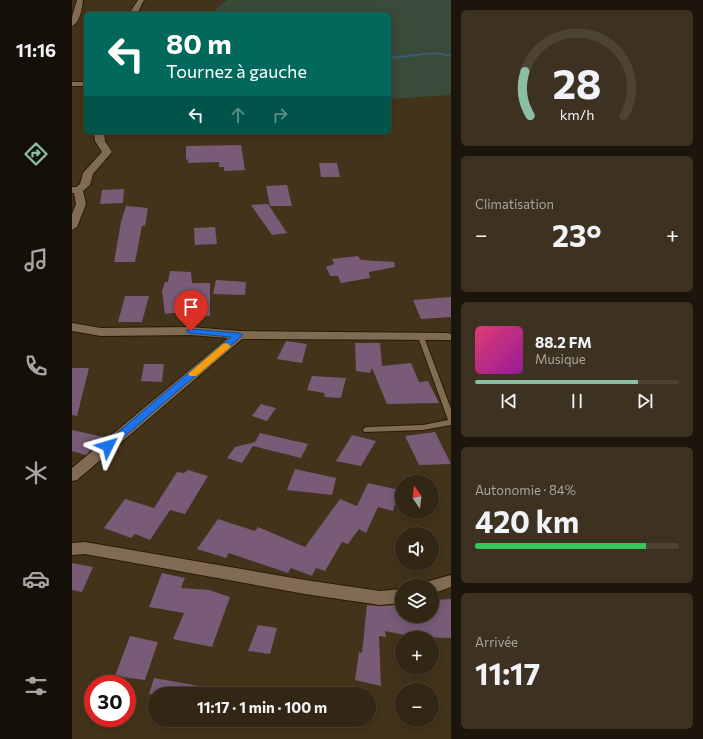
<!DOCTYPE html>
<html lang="fr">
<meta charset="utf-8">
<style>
:root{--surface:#322614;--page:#3d3222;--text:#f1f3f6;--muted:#a8a5a0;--line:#4d4334;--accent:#8abfa5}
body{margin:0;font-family:Commissioner,sans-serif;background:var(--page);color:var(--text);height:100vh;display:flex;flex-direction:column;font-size:15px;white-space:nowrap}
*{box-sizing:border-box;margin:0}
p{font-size:13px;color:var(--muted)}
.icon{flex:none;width:22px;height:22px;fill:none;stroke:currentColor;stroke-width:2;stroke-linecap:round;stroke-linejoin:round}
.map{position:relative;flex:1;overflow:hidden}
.sheet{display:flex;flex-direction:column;gap:10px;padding:10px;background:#1c150b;width:252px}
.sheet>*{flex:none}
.banner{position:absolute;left:12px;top:12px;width:307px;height:122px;border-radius:6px;box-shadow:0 2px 10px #0003,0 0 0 1px var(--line);background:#00695c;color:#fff;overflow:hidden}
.needle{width:26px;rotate:346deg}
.fabs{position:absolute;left:323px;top:475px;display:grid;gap:8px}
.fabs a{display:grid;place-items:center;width:44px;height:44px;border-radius:50%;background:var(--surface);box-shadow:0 2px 10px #0003,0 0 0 1px var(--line);font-size:20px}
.speed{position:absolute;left:12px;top:675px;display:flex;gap:8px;font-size:20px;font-weight:700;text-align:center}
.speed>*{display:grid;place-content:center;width:52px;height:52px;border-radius:50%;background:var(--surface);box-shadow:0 2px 10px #0003,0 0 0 1px var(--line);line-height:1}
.speed .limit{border:6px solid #d22;background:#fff;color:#111}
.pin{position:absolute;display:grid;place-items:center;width:34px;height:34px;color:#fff;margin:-41px -17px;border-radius:50% 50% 50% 0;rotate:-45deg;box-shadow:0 0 4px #0007}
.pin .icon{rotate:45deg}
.me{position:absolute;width:44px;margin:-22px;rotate:50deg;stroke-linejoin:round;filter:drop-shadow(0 0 3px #0008)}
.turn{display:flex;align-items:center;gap:14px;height:84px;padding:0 16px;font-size:18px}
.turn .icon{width:52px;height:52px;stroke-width:2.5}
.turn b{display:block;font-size:28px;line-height:34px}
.lanes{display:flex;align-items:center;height:38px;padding:0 16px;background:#0003;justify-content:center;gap:20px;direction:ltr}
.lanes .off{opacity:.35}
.big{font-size:30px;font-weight:700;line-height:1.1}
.sheet .widget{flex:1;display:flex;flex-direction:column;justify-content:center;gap:6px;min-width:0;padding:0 14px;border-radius:6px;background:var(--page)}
.sheet .dial{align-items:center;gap:0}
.dial svg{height:104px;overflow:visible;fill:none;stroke:var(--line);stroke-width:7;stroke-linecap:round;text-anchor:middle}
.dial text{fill:var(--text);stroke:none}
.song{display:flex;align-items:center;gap:12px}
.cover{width:48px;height:48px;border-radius:6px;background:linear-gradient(135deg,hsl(340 70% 55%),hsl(300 70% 35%))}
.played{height:4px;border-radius:2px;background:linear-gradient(90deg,var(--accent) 80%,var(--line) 80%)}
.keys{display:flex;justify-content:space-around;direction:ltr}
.heat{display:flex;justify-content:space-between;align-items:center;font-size:22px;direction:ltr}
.charge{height:6px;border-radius:3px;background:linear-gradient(90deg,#34c759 84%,var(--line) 0)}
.trip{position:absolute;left:76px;top:687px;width:228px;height:40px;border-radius:20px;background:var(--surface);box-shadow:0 2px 10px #0003,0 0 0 1px var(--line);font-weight:700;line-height:40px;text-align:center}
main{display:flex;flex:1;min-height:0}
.tab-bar{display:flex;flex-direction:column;width:72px;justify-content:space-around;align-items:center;background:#140f08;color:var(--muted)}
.tab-bar .icon{width:28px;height:28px}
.tab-bar .current{color:var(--accent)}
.tab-bar b{font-size:18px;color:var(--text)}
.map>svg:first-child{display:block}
</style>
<main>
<nav class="tab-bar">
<b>11:16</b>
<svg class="icon current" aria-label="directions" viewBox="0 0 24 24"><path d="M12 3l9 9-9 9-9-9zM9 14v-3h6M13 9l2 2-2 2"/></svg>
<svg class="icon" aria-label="music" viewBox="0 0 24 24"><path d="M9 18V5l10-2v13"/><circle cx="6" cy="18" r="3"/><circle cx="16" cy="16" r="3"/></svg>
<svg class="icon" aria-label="phone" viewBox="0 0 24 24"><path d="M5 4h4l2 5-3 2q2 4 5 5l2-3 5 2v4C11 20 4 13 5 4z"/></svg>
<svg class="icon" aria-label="climate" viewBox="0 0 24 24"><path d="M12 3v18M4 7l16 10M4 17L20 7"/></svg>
<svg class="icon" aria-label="car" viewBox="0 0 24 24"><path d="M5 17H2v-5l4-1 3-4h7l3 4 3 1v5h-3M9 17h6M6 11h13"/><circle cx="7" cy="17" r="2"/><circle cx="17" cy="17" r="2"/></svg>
<svg class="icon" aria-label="filters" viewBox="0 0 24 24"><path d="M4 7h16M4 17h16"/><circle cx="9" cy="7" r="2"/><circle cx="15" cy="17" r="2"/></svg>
</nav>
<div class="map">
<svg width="379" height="739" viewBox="0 0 379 739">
<rect width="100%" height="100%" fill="#43331a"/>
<polygon fill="#394b39" points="155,0 379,0 379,95 317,99 317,14 138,14"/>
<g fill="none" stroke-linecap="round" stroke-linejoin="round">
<polygon fill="#385e72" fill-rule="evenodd" points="363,52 379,55 379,57 363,54 317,59 317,57"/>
</g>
<g fill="#785b76">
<polygon points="169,145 173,170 152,171 152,167 147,167 147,162 116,163 116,159 114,160 114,146"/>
<polygon points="247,163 265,163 268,177 249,177"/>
<polygon points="215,185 220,206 198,206 194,186"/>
<polygon points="52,189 51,203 28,204 30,190"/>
<polygon points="196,204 215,233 200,235 179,205"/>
<polygon points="54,206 76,208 73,226 70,226 63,262 42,262 49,222"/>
<polygon points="143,227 145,244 123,245 122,228"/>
<polygon points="286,256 289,260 322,262 323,267 297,272 298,278 269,283 266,276 258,276 254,267 262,264 260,259"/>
<polygon points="98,271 119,272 120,283 138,283 138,316 115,317 116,311 93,314 90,291 93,282 96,282"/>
<polygon points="144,280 174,282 173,295 141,294"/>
<polygon points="53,296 77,296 70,322 46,322"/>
<polygon points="379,297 379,317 349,319 341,300"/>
<polygon points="214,341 235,344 230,363 205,359"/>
<polygon points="283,343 308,343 310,366 339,363 347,382 356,381 367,403 315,404 300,368 298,373 284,371"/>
<polygon points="72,364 92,364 90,382 69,381"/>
<polygon points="0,368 17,368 5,416 0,415"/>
<polygon points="240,376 274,378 269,398 253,397 252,393 235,390"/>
<polygon points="189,404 204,408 195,421 180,416"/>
<polygon points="0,430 31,437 14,455 0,451"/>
<polygon points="363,432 379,464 347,465 333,436"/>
<polygon points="188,433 236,444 229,458 181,446 170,463 155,458 163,447 183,442"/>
<polygon points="280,435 304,441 289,466 264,461"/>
<polygon points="223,469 264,478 260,495 215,490"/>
<polygon points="116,470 136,476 113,514 98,510 78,540 63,534 59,538 32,528 53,499 82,508 105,472 112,473"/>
<polygon points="296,483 327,490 321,511 306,507 294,533 287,529 276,544 270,542 253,571 244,568 240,576 219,568 216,573 157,553 154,558 125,549 146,519 183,531 186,527 233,547 268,499 285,506"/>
<polygon points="0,563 21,567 10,592 0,590"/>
<polygon points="90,573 113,578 109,588 137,590 158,597 140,647 101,639 112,613 77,607"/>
<polygon points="379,599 379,638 342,637 313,631 314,637 307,636 309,686 283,680 287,652 290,653 295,605 308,606 326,605 330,612 330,616 360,616 360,600"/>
<polygon points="186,625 205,628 198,654 176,651"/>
<polygon points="58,636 86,642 73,680 43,676"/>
<polygon points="82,678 133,687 133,694 77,694"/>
</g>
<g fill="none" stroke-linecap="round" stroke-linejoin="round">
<defs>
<polygon id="lane" points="349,335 352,337 379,409 379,425 351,430 292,432 291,430 292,428 295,427 351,425 376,420 346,337"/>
<g id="street">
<path d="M5,0H11C10,8 8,23 0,26V17Z"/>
<polygon points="66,0 72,0 65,14 57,14"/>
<rect x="0" y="82" width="14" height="4"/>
<polygon points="22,132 32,132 33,141 40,152 21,174 18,185 11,191 14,204 5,227 0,230 0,214 4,204 2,193 0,193 0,187 4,187 8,184 11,173 30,152 23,141"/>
<polygon points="0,323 29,328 119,327 167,331 375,333 379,334 379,340 170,339 5,480 0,481 0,468 156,338 119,335 29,336 0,331"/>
<polygon points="13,542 233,580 308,591 330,589 330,603 308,605 233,594 13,554 0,555 0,543"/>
<polygon points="379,575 379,587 360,594 360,586 352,586 354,582"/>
</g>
</defs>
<use href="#lane" stroke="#2a1a02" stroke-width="2"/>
<use href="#street" stroke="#2a1a02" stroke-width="2"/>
<use href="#lane" fill="#7f6c52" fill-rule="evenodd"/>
<use href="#street" fill="#7f6c52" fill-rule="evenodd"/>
</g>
<polygon fill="#1a73e8" stroke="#114b97" points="119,329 167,333 171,335 39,448 32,448 31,446 32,444 159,337 116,333 114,331"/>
<polygon fill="#f59e0b" points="154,343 159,346 157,348 124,376 118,376 116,374 118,372 151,344"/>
</svg>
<div class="fabs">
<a><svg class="needle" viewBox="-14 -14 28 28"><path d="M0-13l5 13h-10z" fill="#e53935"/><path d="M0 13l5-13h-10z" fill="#a8a5a0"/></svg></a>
<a><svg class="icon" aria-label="sound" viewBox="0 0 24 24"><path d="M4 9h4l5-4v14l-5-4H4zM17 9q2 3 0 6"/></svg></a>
<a><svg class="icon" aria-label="layers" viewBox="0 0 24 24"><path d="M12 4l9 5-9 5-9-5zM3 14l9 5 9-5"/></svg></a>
<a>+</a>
<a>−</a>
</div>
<div class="speed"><div class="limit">30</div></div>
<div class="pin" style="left:119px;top:331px;background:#d93025"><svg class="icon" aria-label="arrive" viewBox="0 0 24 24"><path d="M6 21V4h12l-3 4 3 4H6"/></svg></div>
<svg class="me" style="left:36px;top:446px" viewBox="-20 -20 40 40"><path d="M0-17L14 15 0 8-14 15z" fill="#1a73e8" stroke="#fff" stroke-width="4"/></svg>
<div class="trip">11:17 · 1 min · 100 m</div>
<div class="banner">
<div class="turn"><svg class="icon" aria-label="left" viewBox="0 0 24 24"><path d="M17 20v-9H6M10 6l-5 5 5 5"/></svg><div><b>80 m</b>Tournez à gauche</div></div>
<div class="lanes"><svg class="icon" aria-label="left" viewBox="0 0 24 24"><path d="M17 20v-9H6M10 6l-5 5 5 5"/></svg><svg class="icon off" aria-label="ahead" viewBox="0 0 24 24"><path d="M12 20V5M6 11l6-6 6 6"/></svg><svg class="icon off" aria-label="right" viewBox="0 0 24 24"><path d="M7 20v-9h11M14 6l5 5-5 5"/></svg></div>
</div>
</div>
<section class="sheet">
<div class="widget dial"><svg viewBox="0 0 100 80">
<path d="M14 69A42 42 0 1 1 86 69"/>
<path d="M14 69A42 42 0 0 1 10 35" stroke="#8abfa5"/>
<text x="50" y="56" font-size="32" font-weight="700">28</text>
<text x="50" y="72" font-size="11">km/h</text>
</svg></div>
<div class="widget"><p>Climatisation</p>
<div class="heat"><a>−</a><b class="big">23°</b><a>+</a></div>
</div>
<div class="widget">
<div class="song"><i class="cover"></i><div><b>88.2 FM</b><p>Musique</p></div></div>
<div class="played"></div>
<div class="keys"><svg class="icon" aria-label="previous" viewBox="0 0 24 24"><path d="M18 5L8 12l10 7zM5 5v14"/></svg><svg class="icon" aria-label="pause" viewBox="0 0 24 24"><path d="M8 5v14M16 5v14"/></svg><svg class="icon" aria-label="next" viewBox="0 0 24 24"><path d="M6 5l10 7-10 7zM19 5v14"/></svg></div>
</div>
<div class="widget"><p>Autonomie · 84%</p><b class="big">420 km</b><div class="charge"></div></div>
<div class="widget"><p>Arrivée</p><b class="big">11:17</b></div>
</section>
</main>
